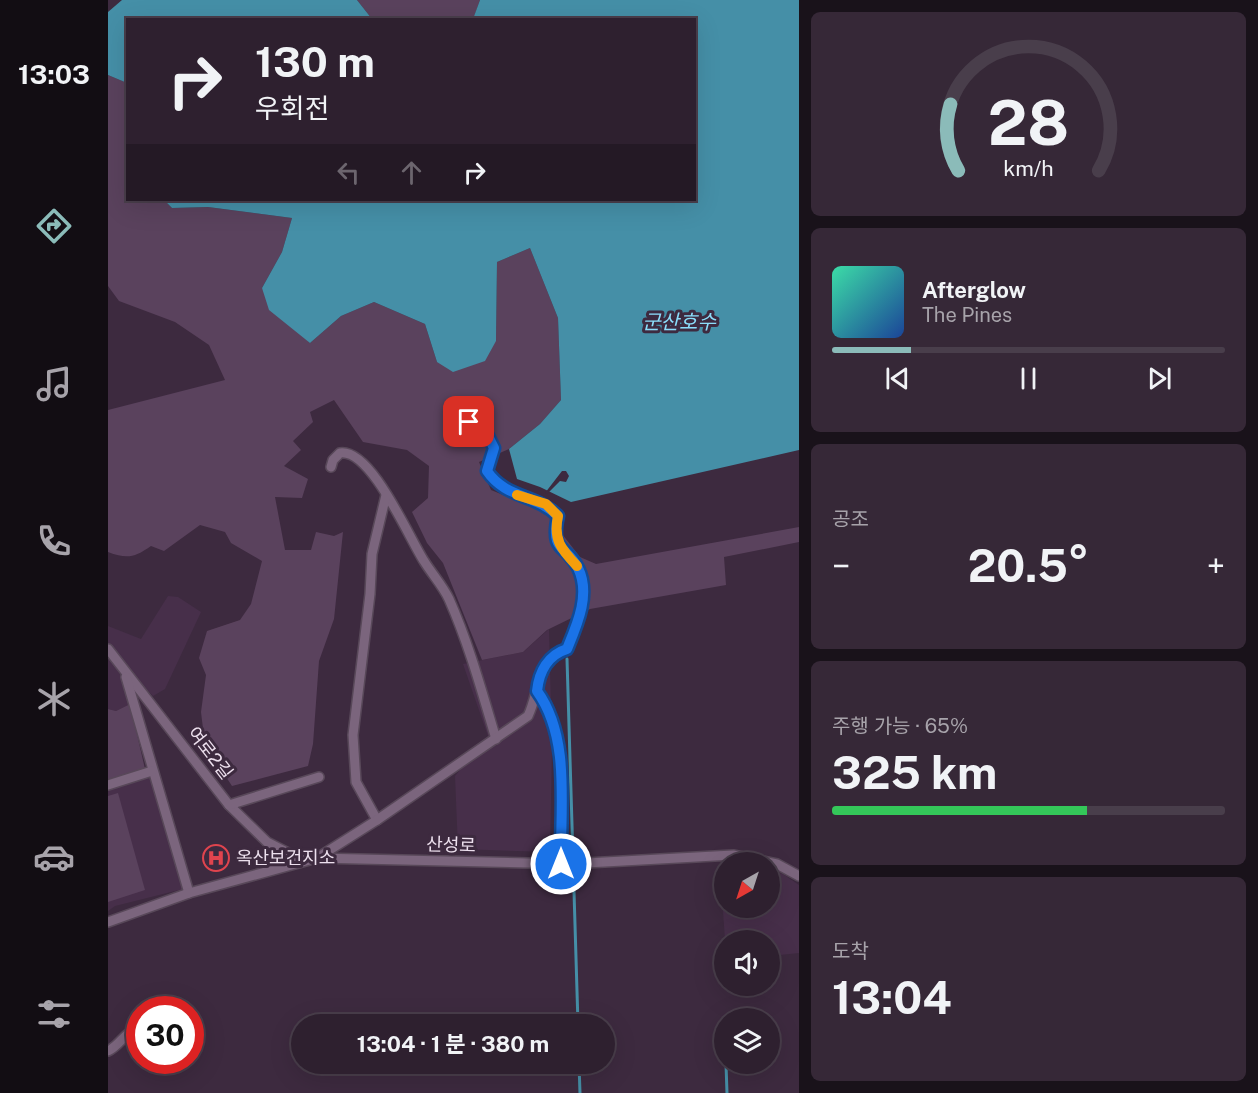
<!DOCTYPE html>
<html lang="ko">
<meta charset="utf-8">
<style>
:root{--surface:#2e202f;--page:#362837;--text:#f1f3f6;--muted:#a7a3aa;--line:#493e4b;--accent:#8bbbb9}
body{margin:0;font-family:"Public Sans","Noto Sans KR",sans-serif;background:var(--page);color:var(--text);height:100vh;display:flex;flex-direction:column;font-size:22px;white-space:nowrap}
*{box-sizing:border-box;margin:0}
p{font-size:20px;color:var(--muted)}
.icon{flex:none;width:33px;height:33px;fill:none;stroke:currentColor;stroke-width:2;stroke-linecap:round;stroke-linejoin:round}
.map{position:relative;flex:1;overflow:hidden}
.details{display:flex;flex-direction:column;gap:12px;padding:12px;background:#19121a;width:459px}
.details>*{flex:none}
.banner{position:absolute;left:18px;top:18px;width:570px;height:183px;border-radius:0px;box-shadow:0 6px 24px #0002,0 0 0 2px var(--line);background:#2e202f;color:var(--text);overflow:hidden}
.needle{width:39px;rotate:219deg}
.controls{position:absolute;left:606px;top:852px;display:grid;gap:12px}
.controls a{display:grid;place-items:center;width:66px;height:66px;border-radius:50%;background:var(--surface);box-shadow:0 6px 24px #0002,0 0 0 2px var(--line);font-size:30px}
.speed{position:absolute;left:18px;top:996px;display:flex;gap:12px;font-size:30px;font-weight:700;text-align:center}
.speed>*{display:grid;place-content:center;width:78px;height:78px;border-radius:50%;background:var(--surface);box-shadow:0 6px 24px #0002,0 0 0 2px var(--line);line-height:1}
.speed .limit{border:9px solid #d22;background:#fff;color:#111}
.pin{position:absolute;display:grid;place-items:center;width:51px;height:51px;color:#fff;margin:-26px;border-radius:12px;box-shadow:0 3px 9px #0006}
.me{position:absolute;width:66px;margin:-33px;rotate:0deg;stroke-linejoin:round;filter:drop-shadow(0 0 4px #0008)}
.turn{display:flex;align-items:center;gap:21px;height:126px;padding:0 30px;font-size:27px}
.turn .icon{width:78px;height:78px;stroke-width:2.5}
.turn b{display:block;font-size:42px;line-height:51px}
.lanes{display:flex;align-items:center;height:57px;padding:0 30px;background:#0003;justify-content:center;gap:30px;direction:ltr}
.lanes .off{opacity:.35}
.big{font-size:45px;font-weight:700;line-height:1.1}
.details .widget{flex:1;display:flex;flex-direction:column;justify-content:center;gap:9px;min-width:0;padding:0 21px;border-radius:9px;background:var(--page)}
.details .dial{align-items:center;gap:0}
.dial svg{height:156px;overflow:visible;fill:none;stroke:var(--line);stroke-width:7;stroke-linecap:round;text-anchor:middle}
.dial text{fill:var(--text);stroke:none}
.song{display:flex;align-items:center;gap:18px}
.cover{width:72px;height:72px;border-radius:9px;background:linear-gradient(135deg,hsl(160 70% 55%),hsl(220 70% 35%))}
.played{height:6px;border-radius:3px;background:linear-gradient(90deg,var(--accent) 20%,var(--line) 20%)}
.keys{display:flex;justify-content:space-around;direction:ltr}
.heat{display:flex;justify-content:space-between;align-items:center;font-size:33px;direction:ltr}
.charge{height:9px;border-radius:4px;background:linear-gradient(90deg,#34c759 65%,var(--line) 0)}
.trip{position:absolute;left:183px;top:1014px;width:324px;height:60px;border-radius:30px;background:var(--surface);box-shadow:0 6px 24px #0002,0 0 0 2px var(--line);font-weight:700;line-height:60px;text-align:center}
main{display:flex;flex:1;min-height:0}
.menu{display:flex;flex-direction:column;width:108px;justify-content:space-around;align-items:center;background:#120d13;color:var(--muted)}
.menu .icon{width:42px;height:42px}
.menu .selected{color:var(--accent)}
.menu b{font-size:27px;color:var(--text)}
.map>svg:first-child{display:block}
</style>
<main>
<nav class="menu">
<b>13:03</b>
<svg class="icon selected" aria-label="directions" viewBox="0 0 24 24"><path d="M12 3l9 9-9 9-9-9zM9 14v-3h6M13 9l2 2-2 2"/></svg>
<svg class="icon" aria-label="music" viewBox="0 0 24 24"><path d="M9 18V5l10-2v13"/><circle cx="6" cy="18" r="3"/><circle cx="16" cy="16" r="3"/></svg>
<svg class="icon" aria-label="phone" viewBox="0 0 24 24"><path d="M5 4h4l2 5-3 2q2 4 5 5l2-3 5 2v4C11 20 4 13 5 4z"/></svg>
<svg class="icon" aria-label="climate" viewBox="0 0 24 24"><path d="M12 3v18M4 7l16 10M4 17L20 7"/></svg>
<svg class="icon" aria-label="car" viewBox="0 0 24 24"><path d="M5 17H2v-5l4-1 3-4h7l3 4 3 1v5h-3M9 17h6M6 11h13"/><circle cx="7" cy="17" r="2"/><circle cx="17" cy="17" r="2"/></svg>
<svg class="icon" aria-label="filters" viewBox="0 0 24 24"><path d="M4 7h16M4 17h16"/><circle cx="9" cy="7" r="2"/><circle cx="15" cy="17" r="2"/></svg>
</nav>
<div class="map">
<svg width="691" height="1093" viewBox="0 0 691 1093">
<rect width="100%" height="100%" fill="#3d2a3f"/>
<g fill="#472f4a">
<polygon points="60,596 70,597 93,612 57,689 45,696 25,676 0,643 0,626 33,639"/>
<polygon points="441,629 444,748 442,852 350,849 347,776 380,736 355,664 415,652"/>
<polygon points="0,655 12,674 22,704 8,711 0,709"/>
<polygon points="42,776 75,889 7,906 0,911 0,789"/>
<polygon points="616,867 616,908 662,908 662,870 675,874 691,885 691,953 662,956 662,940 617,940 612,868"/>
</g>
<g fill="#5a425d">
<polygon points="249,0 372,0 365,20 264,19"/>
<path d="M0,75L19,83L20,200H56L64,208L100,207L184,218L174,252L154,288L202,343L233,316L266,302L317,324L329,362L388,341L389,262L422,248L450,318L453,400L432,424L401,449L371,462L383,490L437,512L472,557L488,564L691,527V542L616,557L618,585L482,609L439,630L415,652L374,660L335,563L319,543L304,512L320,498L321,466L299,450L255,442L226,400L202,412L205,422L185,441L193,450L176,466L200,479L194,498L167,497L177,550H203L208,532L226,536L235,532L226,619L211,661L205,744L200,766L124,786L97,745L93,712L98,675L91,658L99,631L132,620L143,604L154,561L123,543L117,532L92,525L56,551L43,546C26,558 19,559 0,552V410L117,380L101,345L67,322L11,301L0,286Z"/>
<polygon points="22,704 37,769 0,782 0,709 8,711"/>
<polygon points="10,793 37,890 0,902 0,796"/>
</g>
<g fill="#458fa7">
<polygon points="14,0 249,0 264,19 20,20 19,83 0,75 0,12"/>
<polygon points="372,0 691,0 691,450 463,502 432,487 409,479 401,449 432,424 453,400 450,318 422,248 389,262 388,341 377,361 345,372 329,362 317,324 266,302 233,316 202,343 161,310 154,288 174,252 184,218 100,207 64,208 56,200 586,200 586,20 365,19"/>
</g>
<polygon fill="#3d2a3f" points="454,471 458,471 461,476 458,482 452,481 439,494 437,493"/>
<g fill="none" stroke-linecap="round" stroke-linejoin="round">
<g stroke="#458fa7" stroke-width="3">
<polyline points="459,659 470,1024"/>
<polyline points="616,1029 616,1035"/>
<polyline points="471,1064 472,1093"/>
<polyline points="618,1064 619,1093"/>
</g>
<defs>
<g id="minor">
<path d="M223,467L225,460L232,453C263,448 301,538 316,561C324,574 335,586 341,599C361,644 374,692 388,739"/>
<polyline points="0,649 121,805 159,842 194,860"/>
<polyline points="18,677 81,893"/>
<path d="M429,691C463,738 452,808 453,864"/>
<polyline points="0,785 44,771"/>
<polyline points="121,805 211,777"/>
<polyline points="269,820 248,782 245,735 262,594 264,554 278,495"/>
<path d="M209,858L269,820L420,716C432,691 428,659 459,649C469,625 483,594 470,568C458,543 442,553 450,516C428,494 398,499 379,471L386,448L380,436L353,416"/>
<polyline points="0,922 81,893 209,858 460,864 625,855 669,864 691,876"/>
<path d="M0,1051C13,1045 17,1030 32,1029"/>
</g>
</defs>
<use href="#minor" stroke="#584859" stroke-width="12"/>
<use href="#minor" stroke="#7b657d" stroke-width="9"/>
</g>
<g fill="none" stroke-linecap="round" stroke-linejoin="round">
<defs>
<path id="route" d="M361,422L380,436L386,448L379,471C398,499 428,494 450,516C442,553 458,544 470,568C483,594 469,625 459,649C440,655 431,672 429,691C463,738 452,808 453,864"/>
</defs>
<use href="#route" stroke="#114b97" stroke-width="15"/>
<use href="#route" stroke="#1a73e8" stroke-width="10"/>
<path stroke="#f59e0b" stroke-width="10" d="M409,495L438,504L450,516C445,540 453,549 469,566"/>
</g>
<defs>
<symbol id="hospital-ring" viewBox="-11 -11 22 22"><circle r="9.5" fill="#3d2a3f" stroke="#e0444e" stroke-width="1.5"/><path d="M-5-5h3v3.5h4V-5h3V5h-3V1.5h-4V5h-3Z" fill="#e0444e"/></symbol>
</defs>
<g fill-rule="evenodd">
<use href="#hospital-ring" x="93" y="843" width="30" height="30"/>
</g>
<g text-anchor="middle" stroke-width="6" stroke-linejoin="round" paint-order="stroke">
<g font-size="18" fill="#ede0ee" stroke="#3d2a3f">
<text transform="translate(102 753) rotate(52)" y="6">여로2길</text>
<text transform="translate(343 845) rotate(2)" y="6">산성로</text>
</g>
<g font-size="18" fill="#ede0ee" stroke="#3d2a3f" text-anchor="start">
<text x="128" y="864">옥산보건지소</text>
</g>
<g font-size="20" font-style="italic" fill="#8bddfa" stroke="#3d2a3f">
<text x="571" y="329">군산호수</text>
</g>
</g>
</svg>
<div class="controls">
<a><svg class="needle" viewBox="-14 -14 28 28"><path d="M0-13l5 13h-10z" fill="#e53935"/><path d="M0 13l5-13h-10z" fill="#a7a3aa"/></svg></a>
<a><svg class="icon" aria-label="sound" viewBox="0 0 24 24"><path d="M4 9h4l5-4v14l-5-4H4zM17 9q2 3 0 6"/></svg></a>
<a><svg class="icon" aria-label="layers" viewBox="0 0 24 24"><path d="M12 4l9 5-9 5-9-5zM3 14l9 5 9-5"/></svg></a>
</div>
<div class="speed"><div class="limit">30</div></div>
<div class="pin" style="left:361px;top:422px;background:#d93025"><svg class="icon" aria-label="arrive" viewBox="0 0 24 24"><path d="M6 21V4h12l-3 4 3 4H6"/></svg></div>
<svg class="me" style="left:453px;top:864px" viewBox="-20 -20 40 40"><circle r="17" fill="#1a73e8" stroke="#fff" stroke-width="3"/><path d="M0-11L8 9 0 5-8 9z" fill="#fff"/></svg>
<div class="trip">13:04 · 1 분 · 380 m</div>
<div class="banner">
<div class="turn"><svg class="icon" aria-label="right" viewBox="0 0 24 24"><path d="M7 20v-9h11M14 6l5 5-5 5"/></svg><div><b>130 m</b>우회전</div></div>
<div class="lanes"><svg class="icon off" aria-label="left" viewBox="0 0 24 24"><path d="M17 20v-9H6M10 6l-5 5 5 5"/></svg><svg class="icon off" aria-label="ahead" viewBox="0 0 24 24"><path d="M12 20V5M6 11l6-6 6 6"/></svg><svg class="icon" aria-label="right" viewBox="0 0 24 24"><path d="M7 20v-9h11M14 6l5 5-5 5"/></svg></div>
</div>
</div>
<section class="details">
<div class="widget dial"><svg viewBox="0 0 100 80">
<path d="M14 69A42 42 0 1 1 86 69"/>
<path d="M14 69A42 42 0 0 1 10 35" stroke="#8bbbb9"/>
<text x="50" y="56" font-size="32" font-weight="700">28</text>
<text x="50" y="72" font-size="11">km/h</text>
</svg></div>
<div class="widget">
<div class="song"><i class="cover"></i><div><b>Afterglow</b><p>The Pines</p></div></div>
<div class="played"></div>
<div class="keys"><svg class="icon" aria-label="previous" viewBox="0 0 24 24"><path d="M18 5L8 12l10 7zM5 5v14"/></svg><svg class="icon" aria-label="pause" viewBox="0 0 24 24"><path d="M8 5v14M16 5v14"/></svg><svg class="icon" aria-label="next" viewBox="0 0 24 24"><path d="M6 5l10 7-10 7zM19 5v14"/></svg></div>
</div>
<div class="widget"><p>공조</p>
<div class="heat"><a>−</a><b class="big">20.5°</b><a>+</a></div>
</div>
<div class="widget"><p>주행 가능 · 65%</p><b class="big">325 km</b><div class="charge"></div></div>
<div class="widget"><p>도착</p><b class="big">13:04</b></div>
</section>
</main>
